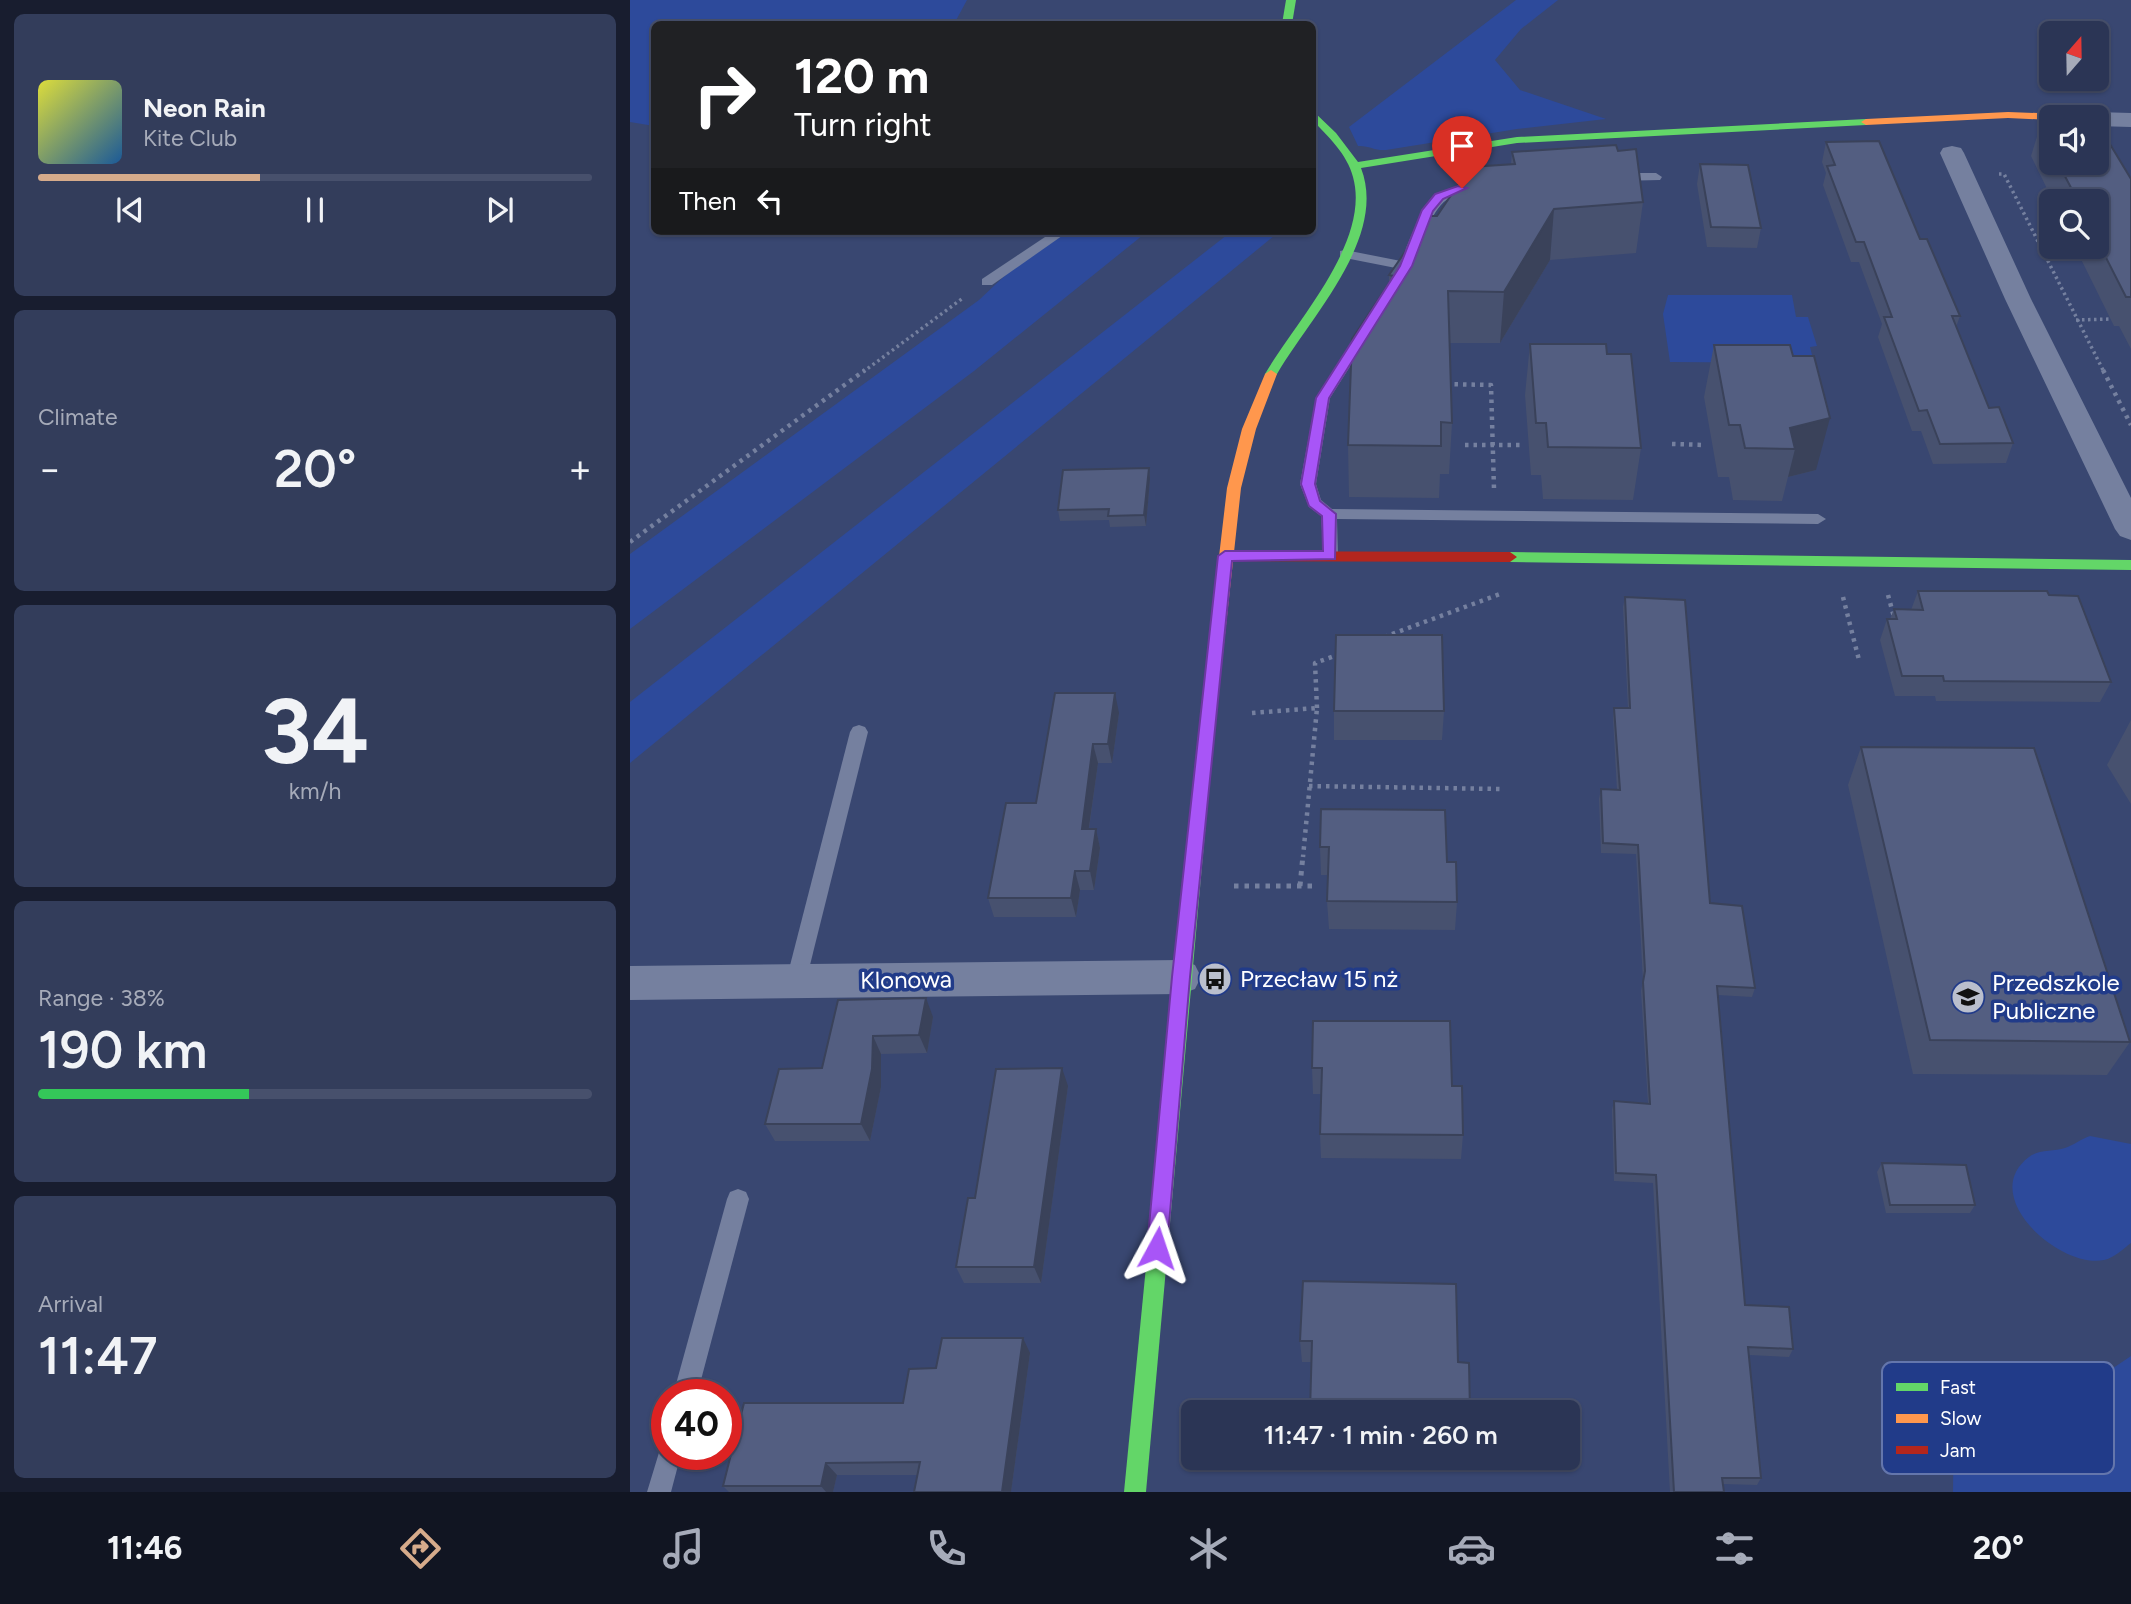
<!DOCTYPE html>
<meta charset="utf-8">
<style>
:root{--surface:#2b3555;--page:#333d5b;--text:#f1f3f6;--muted:#a6abb9;--line:#47506c;--accent:#d6ab8b}
body{margin:0;font-family:Figtree,sans-serif;background:var(--page);color:var(--text);height:100vh;display:flex;flex-direction:column;font-size:26px;white-space:nowrap}
*{box-sizing:border-box;margin:0}
p{font-size:23px;color:var(--muted)}
.icon{flex:none;width:38px;height:38px;fill:none;stroke:currentColor;stroke-width:2;stroke-linecap:round;stroke-linejoin:round}
.map{position:relative;flex:1;overflow:hidden}
.sheet{display:flex;flex-direction:column;gap:14px;padding:14px;background:#181d2f;width:630px}
.sheet>*{flex:none}
.hud{position:absolute;left:21px;top:21px;width:665px;height:214px;border-radius:10px;box-shadow:0 2px 5px #0004,0 0 0 2px var(--line);background:#202124;color:#fff;overflow:hidden}
.needle{width:46px;rotate:20deg}
.fabs{position:absolute;left:1409px;top:21px;display:grid;gap:14px}
.fabs a{display:grid;place-items:center;width:70px;height:70px;border-radius:10px;background:var(--surface);box-shadow:0 2px 5px #0004,0 0 0 2px var(--line);font-size:35px}
.speed{position:absolute;left:21px;top:1379px;display:flex;gap:14px;font-size:35px;font-weight:700;text-align:center}
.speed>*{display:grid;place-content:center;width:91px;height:91px;border-radius:50%;background:var(--surface);box-shadow:0 2px 5px #0004,0 0 0 2px var(--line);line-height:1}
.speed .limit{border:10px solid #d22;background:#fff;color:#111}
.pin{position:absolute;display:grid;place-items:center;width:60px;height:60px;color:#fff;margin:-72px -30px;border-radius:50% 50% 50% 0;rotate:-45deg;box-shadow:0 0 7px #0007}
.pin .icon{rotate:45deg}
.me{position:absolute;width:77px;margin:-38px;rotate:5deg;stroke-linejoin:round;filter:drop-shadow(0 0 5px #0008)}
.turn{display:flex;align-items:center;gap:24px;height:147px;padding:0 28px;font-size:32px}
.turn .icon{width:91px;height:91px;stroke-width:2.5}
.turn b{display:block;font-size:49px;line-height:60px}
.then{display:flex;align-items:center;height:66px;padding:0 28px;background:#0003;gap:14px;font-size:26px}
.big{font-size:52px;font-weight:600;line-height:1.1}
.sheet .widget{flex:1;display:flex;flex-direction:column;justify-content:center;gap:10px;min-width:0;padding:0 24px;border-radius:10px;background:var(--page)}
.sheet .dial{align-items:center;gap:0}
.dial b{font-size:91px;line-height:1}
.song{display:flex;align-items:center;gap:21px}
.cover{width:84px;height:84px;border-radius:10px;background:linear-gradient(135deg,hsl(60 70% 55%),hsl(210 70% 35%))}
.played{height:7px;border-radius:4px;background:linear-gradient(90deg,var(--accent) 40%,var(--line) 40%)}
.keys{display:flex;justify-content:space-around;direction:ltr}
.heat{display:flex;justify-content:space-between;align-items:center;font-size:38px;direction:ltr}
.charge{height:10px;border-radius:5px;background:linear-gradient(90deg,#34c759 38%,var(--line) 0)}
.trip{position:absolute;left:551px;top:1400px;width:399px;height:70px;border-radius:10px;background:var(--surface);box-shadow:0 2px 5px #0004,0 0 0 2px var(--line);font-weight:600;line-height:70px;text-align:center}
.dock{display:flex;height:112px;justify-content:space-around;align-items:center;background:#111522;color:var(--muted)}
.dock .icon{width:49px;height:49px}
.dock .selected{color:var(--accent)}
.dock b{font-size:32px;color:var(--text)}
main{display:flex;flex:1;min-height:0}
.map>svg:first-child{display:block}
</style>
<main>
<section class="sheet">
<div class="widget">
<div class="song"><i class="cover"></i><div><b>Neon Rain</b><p>Kite Club</p></div></div>
<div class="played"></div>
<div class="keys"><svg class="icon" aria-label="previous" viewBox="0 0 24 24"><path d="M18 5L8 12l10 7zM5 5v14"/></svg><svg class="icon" aria-label="pause" viewBox="0 0 24 24"><path d="M8 5v14M16 5v14"/></svg><svg class="icon" aria-label="next" viewBox="0 0 24 24"><path d="M6 5l10 7-10 7zM19 5v14"/></svg></div>
</div>
<div class="widget"><p>Climate</p>
<div class="heat"><a>−</a><b class="big">20°</b><a>+</a></div>
</div>
<div class="widget dial"><b>34</b><p>km/h</p></div>
<div class="widget"><p>Range · 38%</p><b class="big">190 km</b><div class="charge"></div></div>
<div class="widget"><p>Arrival</p><b class="big">11:47</b></div>
</section>
<div class="map">
<svg width="1501" height="1492" viewBox="0 0 1501 1492">
<rect width="100%" height="100%" fill="#394771"/>
<g fill="#2d4a9b">
<polygon points="0,0 337,0 324,24 24,24 24,126 0,122"/>
<path d="M886,0H928L891,29L865,60L890,90L976,119L887,129L756,150C745,151 738,145 728,146L719,127Z"/>
<polygon points="419,231 518,231 344,371 0,629 0,554 349,300 417,236"/>
<polygon points="602,231 650,231 0,763 0,702"/>
<polygon points="1038,295 1162,295 1166,317 1178,317 1187,346 1180,347 1184,363 1040,362 1033,314"/>
<path d="M1460,1136L1501,1144V1243C1493,1249 1484,1258 1474,1260C1430,1269 1347,1196 1399,1157C1409,1149 1424,1152 1435,1148C1444,1145 1451,1139 1460,1136Z"/>
<polygon points="1501,1356 1501,1492 1323,1492 1324,1414 1352,1384 1461,1383"/>
</g>
<g fill="none" stroke-linecap="round" stroke-linejoin="round">
<g stroke="#75809f" stroke-width="3.5" stroke-dasharray="2.5 3.5" stroke-linecap="butt">
<polyline points="1369,174 1374,174 1474,372"/>
<polyline points="1446,320 1483,319"/>
<polyline points="233,372 333,298"/>
</g>
<g stroke="#75809f" stroke-width="4.5" stroke-dasharray="3.5 5" stroke-linecap="butt">
<polyline points="1473,370 1501,425"/>
<polyline points="816,384 861,385 864,489"/>
<polyline points="1042,444 1075,445"/>
<polyline points="835,445 893,445"/>
<polyline points="0,542 235,370"/>
<polyline points="1258,595 1264,617"/>
<polyline points="1213,597 1229,660"/>
<polyline points="754,637 870,594"/>
<polyline points="687,708 685,663 710,654"/>
<polyline points="622,713 687,708 673,857"/>
<polyline points="679,786 872,789"/>
</g>
<g stroke="#75809f" stroke-width="5" stroke-dasharray="4.5 6" stroke-linecap="butt">
<polyline points="604,886 682,886"/>
<polyline points="670,886 673,855"/>
</g>
<g fill="#75809f" fill-rule="evenodd">
<polygon points="1026,173 1032,177 1030,180 987,181 981,177 987,173"/>
<path d="M848,183L852,184V190C843,192 834,192 825,195C801,205 798,233 787,254H777L775,251C793,209 798,189 848,183Z"/>
<polygon points="424,231 439,231 362,285 352,285 352,279"/>
<polygon points="715,250 776,262 783,266 776,270 710,257 710,251"/>
<polygon points="733,331 740,335 700,398 686,484 691,500 702,509 1188,514 1196,519 1188,524 707,519 708,556 700,561 694,560 691,516 679,507 670,484 686,398 728,332"/>
<polygon points="229,725 235,727 238,732 176,981 173,987 166,989 159,987 156,981 220,732 223,727"/>
<polygon points="108,1189 116,1192 119,1199 67,1395 43,1395 97,1199 100,1192"/>
<polygon points="37,1443 37,1454 51,1454 41,1492 17,1492 31,1446"/>
</g>
<g fill="#75809f" fill-rule="evenodd">
<polygon points="1466,112 1501,113 1501,127 1466,126 1466,117 1455,117"/>
<polygon points="1322,146 1331,148 1334,153 1401,299 1501,498 1501,540 1490,536 1485,529 1375,299 1310,153 1313,148"/>
<polygon points="551,960 565,965 571,977 565,989 551,994 0,1000 0,966"/>
</g>
<g fill="#63d668" fill-rule="evenodd">
<polygon points="656,0 666,0 662,24 652,24"/>
<path d="M682,110L706,133L728,162L887,137L1236,119L1241,122L1236,125L887,143L731,168C758,238 680,317 647,374L641,378L635,374C666,321 741,242 723,177C717,154 698,136 682,120Z"/>
<polygon points="880,552 1501,560 1501,570 880,562 873,557"/>
<polygon points="574,748 580,750 582,754 516,1492 494,1492 566,754 568,750"/>
</g>
<g fill="#ff974d" fill-rule="evenodd">
<polygon points="1378,112 1434,114 1439,117 1421,117 1421,120 1378,118 1236,125 1231,122 1236,119"/>
<polygon points="641,370 647,374 626,429 611,488 582,754 580,758 568,758 566,754 597,488 612,429 635,374"/>
</g>
<polygon fill="#b3261e" fill-rule="evenodd" points="595,551 880,552 887,557 880,562 595,561 588,556"/>
</g>
<g fill="#47516f">
<polygon points="1410,127 1421,127 1421,163 1466,163 1501,179 1501,349 1489,326 1484,326 1445,247 1466,247 1466,201 1423,201 1401,156"/>
<polygon points="1196,142 1290,239 1330,316 1326,327 1359,408 1383,443 1376,463 1303,464 1291,431 1282,431 1248,337 1252,324 1229,262 1221,262 1193,185 1196,173 1192,162"/>
<polygon points="882,152 1013,202 1006,253 920,260 870,343 820,343 822,423 819,474 810,474 809,498 719,497 718,445 759,283 759,275 807,216 881,164"/>
<polygon points="1070,164 1131,228 1127,248 1077,247 1067,184"/>
<polygon points="900,344 977,354 1011,448 1003,500 913,499 911,475 901,475 895,395"/>
<polygon points="1084,345 1186,470 1158,477 1152,501 1103,500 1099,477 1088,477 1074,397"/>
<polygon points="519,468 520,479 516,526 480,527 479,520 430,521 428,510"/>
<polygon points="1288,591 1419,595 1481,682 1470,702 1306,701 1305,696 1265,696 1250,640 1257,619 1260,619 1264,609 1281,610"/>
<polygon points="995,597 1080,903 1125,988 1122,997 1088,995 1115,1305 1163,1349 1159,1357 1119,1355 1131,1478 1127,1485 1093,1484 1094,1492 1040,1492 1023,1183 984,1181 982,1110 984,1101 1018,1103 1011,991 1013,981 1006,854 971,853 969,799 971,789 987,790 983,718 984,708 998,708 993,607"/>
<polygon points="704,711 814,711 812,740 704,740"/>
<polygon points="489,713 482,763 468,763 459,829 466,829 470,848 464,890 450,890 446,917 364,917 358,898 406,803"/>
<polygon points="1501,720 1501,804 1477,765"/>
<polygon points="1231,747 1500,1042 1477,1075 1283,1074 1218,785"/>
<polygon points="691,809 817,862 827,902 825,930 699,929 697,901 698,875 691,875 690,847"/>
<polygon points="208,1000 303,1017 297,1053 251,1054 251,1087 240,1141 145,1141 135,1124 192,1068"/>
<polygon points="683,1021 822,1086 833,1135 831,1159 691,1158 690,1134 691,1094 683,1094 682,1068"/>
<polygon points="438,1086 411,1283 334,1283 326,1267 345,1198"/>
<polygon points="1252,1163 1345,1205 1340,1213 1256,1213 1247,1172"/>
<polygon points="673,1281 828,1362 672,1362 670,1341"/>
<polygon points="400,1353 381,1492 284,1492 287,1475 207,1475 203,1492 99,1492 93,1486 273,1403 306,1368"/>
</g>
<g fill="#3a425a">
<polygon points="924,209 920,260 870,343 874,292"/>
<polygon points="1200,418 1186,470 1158,477 1165,449 1160,428"/>
<polygon points="519,468 520,479 516,526 514,515"/>
<polygon points="485,693 489,713 482,763 478,744"/>
<polygon points="463,744 468,763 456,848 452,829"/>
<polygon points="466,829 470,848 464,890 460,871"/>
<polygon points="445,871 450,890 446,917 441,898"/>
<polygon points="296,998 303,1017 297,1053 289,1035"/>
<polygon points="243,1036 251,1054 251,1087 240,1141 231,1124"/>
<polygon points="432,1068 438,1086 411,1283 404,1267"/>
<polygon points="393,1338 400,1353 381,1492 372,1492"/>
<polygon points="196,1463 207,1475 203,1492 196,1492 191,1486"/>
</g>
<g fill="#535e81" stroke="#3a425a" stroke-width="2">
<polygon points="1466,126 1469,126 1501,179 1501,297 1496,297 1466,238 1466,201 1448,201 1428,163 1466,163"/>
<polygon points="1410,127 1421,127 1421,148"/>
<polygon points="1249,141 1290,239 1297,239 1330,316 1322,316 1359,408 1369,407 1383,443 1310,444 1297,410 1289,411 1254,317 1262,317 1234,242 1226,242 1197,166 1205,165 1196,142"/>
<polygon points="986,145 988,151 1006,149 1013,202 924,209 874,292 818,291 822,423 811,422 811,446 718,445 722,339 764,276 759,275 800,216 807,216 840,167 885,164 882,152"/>
<polygon points="1070,164 1118,165 1131,228 1081,227"/>
<polygon points="900,344 976,344 977,354 1001,354 1011,448 918,447 916,423 906,423"/>
<polygon points="1084,345 1160,345 1163,356 1184,356 1200,418 1160,428 1165,449 1115,448 1110,425 1099,425"/>
<polygon points="519,468 514,515 478,516 479,509 428,510 433,470"/>
<polygon points="1288,591 1417,591 1419,595 1448,596 1481,682 1314,681 1313,676 1272,676 1257,619 1267,619 1264,609 1293,610"/>
<polygon points="995,597 1055,600 1080,903 1112,906 1125,988 1087,986 1115,1305 1159,1307 1163,1349 1118,1347 1131,1478 1092,1478 1094,1492 1044,1492 1026,1175 986,1173 984,1101 1020,1104 1013,982 1015,971 1008,845 973,843 971,789 990,790 984,708 1000,708"/>
<polygon points="706,635 812,635 814,711 704,711"/>
<polygon points="425,693 485,693 478,744 463,744 452,829 466,829 460,871 445,871 441,898 358,898 376,803 406,803"/>
<polygon points="1231,747 1404,748 1500,1042 1300,1040"/>
<polygon points="691,809 815,810 817,862 826,862 827,902 697,901 699,847 690,847"/>
<polygon points="296,998 289,1035 243,1036 242,1069 231,1124 135,1124 149,1069 192,1068 208,1000"/>
<polygon points="683,1021 820,1021 822,1086 832,1086 833,1135 690,1134 692,1068 682,1068"/>
<polygon points="432,1068 404,1267 326,1267 338,1198 345,1198 366,1069"/>
<polygon points="1252,1163 1336,1165 1345,1205 1260,1205"/>
<polygon points="673,1281 826,1284 828,1362 839,1363 840,1412 680,1412 682,1341 670,1341"/>
<polygon points="312,1338 393,1338 372,1492 284,1492 290,1462 196,1463 191,1486 93,1486 114,1403 273,1403 279,1369 306,1368"/>
</g>
<polygon fill="#a855f7" stroke="#6d37a1" stroke-width="2" points="828,186 837,188 813,199 803,211 782,266 699,398 685,484 690,501 706,514 705,559 602,561 560,977 537,1248 534,1255 527,1258 520,1255 517,1248 542,977 588,556 595,551 693,551 692,516 679,506 671,484 686,398 770,266 792,210 805,194"/>
<defs>
<symbol id="bus-disc" viewBox="-11 -11 22 22"><circle r="9.5" fill="#babfcd" stroke="#213b89"/><path d="M-5-6H5V4H4V6H2V4H-2V6H-4V4H-5ZM-3.5-4V0h7V-4ZM-3.5 1.2v1.5H-2V1.2ZM2 1.2v1.5H3.5V1.2Z" fill="#111"/></symbol>
<symbol id="school-disc" viewBox="-11 -11 22 22"><circle r="9.5" fill="#babfcd" stroke="#213b89"/><path d="M0-5L7-2L0 1L-7-2ZM-4 1L0 2.5L4 1V4Q0 6-4 4Z" fill="#111"/></symbol>
</defs>
<g fill-rule="evenodd">
<use href="#bus-disc" x="566" y="960" width="38" height="38"/>
<use href="#school-disc" x="1319" y="978" width="38" height="38"/>
</g>
<g text-anchor="middle" stroke-width="7" stroke-linejoin="round" paint-order="stroke">
<g font-size="24" fill="#fff" stroke="#213b89" text-anchor="start">
<text x="610" y="987">Przecław 15 nż</text>
<text x="1362" y="991">Przedszkole<tspan x="1362" dy="28">Publiczne</tspan></text>
</g>
<g font-size="24" fill="#fff" stroke="#213b89">
<text transform="translate(276 980) rotate(-1)" y="8">Klonowa</text>
</g>
</g>
<rect x="1252" y="1362" width="232" height="112" rx="10" fill="#213b89" stroke="#6476ac" stroke-width="2"/>
<rect x="1266" y="1383" width="32" height="8" fill="#63d668"/>
<rect x="1266" y="1414" width="32" height="9" fill="#ff974d"/>
<rect x="1266" y="1446" width="32" height="8" fill="#b3261e"/>
<g font-size="19" fill="#fff">
<text x="1310" y="1394">Fast</text>
<text x="1310" y="1425">Slow</text>
<text x="1310" y="1457">Jam</text>
</g>
</svg>
<div class="fabs">
<a><svg class="needle" viewBox="-14 -14 28 28"><path d="M0-13l5 13h-10z" fill="#e53935"/><path d="M0 13l5-13h-10z" fill="#a6abb9"/></svg></a>
<a><svg class="icon" aria-label="sound" viewBox="0 0 24 24"><path d="M4 9h4l5-4v14l-5-4H4zM17 9q2 3 0 6"/></svg></a>
<a><svg class="icon" aria-label="search" viewBox="0 0 24 24"><circle cx="10" cy="10" r="6"/><path d="M15 15l6 6"/></svg></a>
</div>
<div class="speed"><div class="limit">40</div></div>
<div class="pin" style="left:832px;top:188px;background:#d93025"><svg class="icon" aria-label="arrive" viewBox="0 0 24 24"><path d="M6 21V4h12l-3 4 3 4H6"/></svg></div>
<svg class="me" style="left:527px;top:1248px" viewBox="-20 -20 40 40"><path d="M0-17L14 15 0 8-14 15z" fill="#a855f7" stroke="#fff" stroke-width="4"/></svg>
<div class="trip">11:47 · 1 min · 260 m</div>
<div class="hud">
<div class="turn"><svg class="icon" aria-label="right" viewBox="0 0 24 24"><path d="M7 20v-9h11M14 6l5 5-5 5"/></svg><div><b>120 m</b>Turn right</div></div>
<div class="then">Then<svg class="icon" aria-label="left" viewBox="0 0 24 24"><path d="M17 20v-9H6M10 6l-5 5 5 5"/></svg></div>
</div>
</div>
</main>
<nav class="dock">
<b>11:46</b>
<svg class="icon selected" aria-label="directions" viewBox="0 0 24 24"><path d="M12 3l9 9-9 9-9-9zM9 14v-3h6M13 9l2 2-2 2"/></svg>
<svg class="icon" aria-label="music" viewBox="0 0 24 24"><path d="M9 18V5l10-2v13"/><circle cx="6" cy="18" r="3"/><circle cx="16" cy="16" r="3"/></svg>
<svg class="icon" aria-label="phone" viewBox="0 0 24 24"><path d="M5 4h4l2 5-3 2q2 4 5 5l2-3 5 2v4C11 20 4 13 5 4z"/></svg>
<svg class="icon" aria-label="climate" viewBox="0 0 24 24"><path d="M12 3v18M4 7l16 10M4 17L20 7"/></svg>
<svg class="icon" aria-label="car" viewBox="0 0 24 24"><path d="M5 17H2v-5l4-1 3-4h7l3 4 3 1v5h-3M9 17h6M6 11h13"/><circle cx="7" cy="17" r="2"/><circle cx="17" cy="17" r="2"/></svg>
<svg class="icon" aria-label="filters" viewBox="0 0 24 24"><path d="M4 7h16M4 17h16"/><circle cx="9" cy="7" r="2"/><circle cx="15" cy="17" r="2"/></svg>
<b>20°</b>
</nav>
